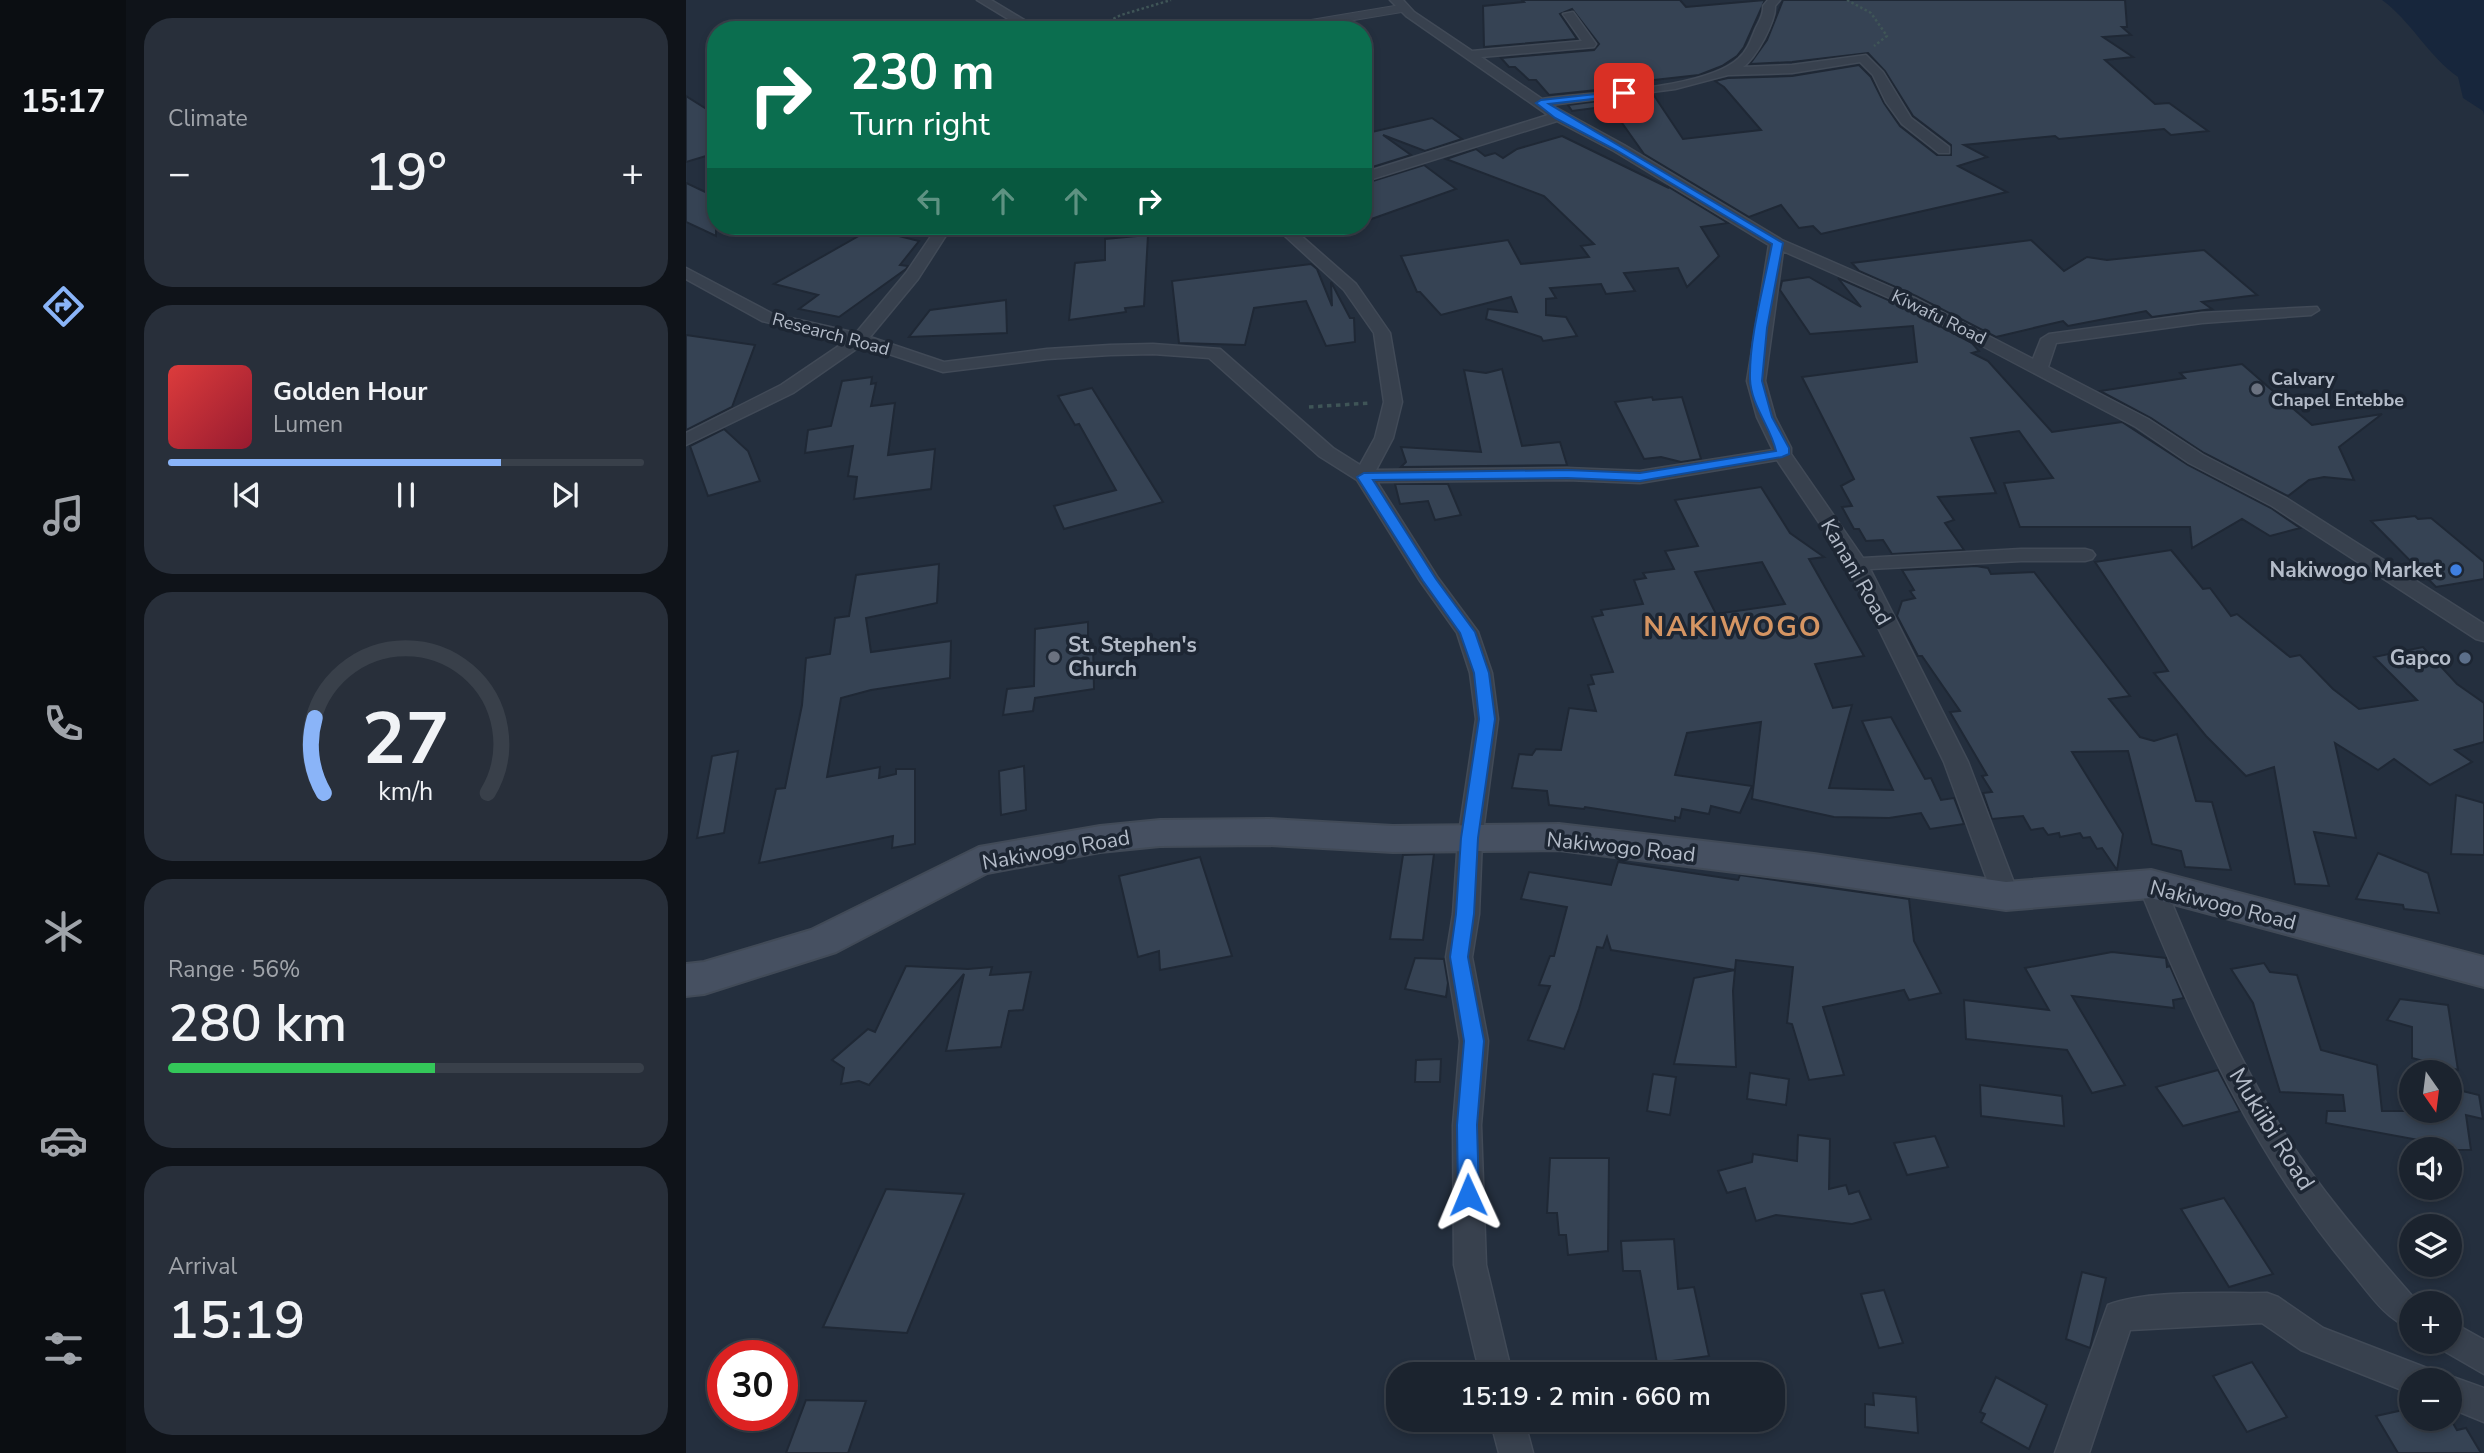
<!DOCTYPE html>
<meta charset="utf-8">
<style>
:root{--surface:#1b232e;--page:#282f3a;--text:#f1f3f6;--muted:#a0a4aa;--line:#39404a;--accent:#8ab4f8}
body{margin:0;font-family:"Nunito Sans",sans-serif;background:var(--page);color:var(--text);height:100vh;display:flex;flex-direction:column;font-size:26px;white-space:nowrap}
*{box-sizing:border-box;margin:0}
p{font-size:23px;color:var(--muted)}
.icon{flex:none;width:38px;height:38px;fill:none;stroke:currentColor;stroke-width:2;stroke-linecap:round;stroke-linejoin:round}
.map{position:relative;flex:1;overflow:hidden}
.sheet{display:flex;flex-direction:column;gap:18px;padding:18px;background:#0f1319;width:560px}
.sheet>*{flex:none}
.top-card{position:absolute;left:21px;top:21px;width:665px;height:214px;border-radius:28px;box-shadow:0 4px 10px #0003,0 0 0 2px var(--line);background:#0b6e4f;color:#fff;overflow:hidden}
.needle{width:46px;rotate:166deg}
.fabs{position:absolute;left:1713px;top:1060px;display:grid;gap:14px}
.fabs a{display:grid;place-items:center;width:63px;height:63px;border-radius:50%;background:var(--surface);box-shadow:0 4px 10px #0003,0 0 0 2px var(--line);font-size:35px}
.speed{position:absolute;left:21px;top:1340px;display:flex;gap:14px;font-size:35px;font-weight:700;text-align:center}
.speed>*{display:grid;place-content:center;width:91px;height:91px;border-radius:50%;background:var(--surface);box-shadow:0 4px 10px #0003,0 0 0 2px var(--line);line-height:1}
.speed .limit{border:10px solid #d22;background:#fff;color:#111}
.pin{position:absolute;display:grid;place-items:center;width:60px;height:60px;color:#fff;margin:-30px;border-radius:14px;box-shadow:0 4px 10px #0006}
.me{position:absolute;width:77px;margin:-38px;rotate:359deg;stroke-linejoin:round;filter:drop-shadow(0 0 5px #0008)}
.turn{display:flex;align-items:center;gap:24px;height:147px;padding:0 28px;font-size:32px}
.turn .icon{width:91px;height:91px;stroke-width:2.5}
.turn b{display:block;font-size:49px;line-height:60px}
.lanes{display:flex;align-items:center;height:66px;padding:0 28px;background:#0003;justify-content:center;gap:35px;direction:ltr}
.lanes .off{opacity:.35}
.big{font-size:52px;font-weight:600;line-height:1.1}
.sheet .tile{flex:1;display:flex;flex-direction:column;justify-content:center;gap:10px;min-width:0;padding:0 24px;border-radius:28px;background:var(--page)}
.sheet .dial{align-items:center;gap:0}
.dial svg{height:182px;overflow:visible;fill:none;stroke:var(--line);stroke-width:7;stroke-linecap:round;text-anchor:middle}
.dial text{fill:var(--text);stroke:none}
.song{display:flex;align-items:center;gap:21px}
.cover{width:84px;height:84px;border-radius:10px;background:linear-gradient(135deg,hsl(0 70% 55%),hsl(350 70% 35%))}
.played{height:7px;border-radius:4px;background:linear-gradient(90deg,var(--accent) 70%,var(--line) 70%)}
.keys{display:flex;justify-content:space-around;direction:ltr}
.heat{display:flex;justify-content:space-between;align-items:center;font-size:38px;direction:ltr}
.charge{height:10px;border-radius:5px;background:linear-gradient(90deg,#34c759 56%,var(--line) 0)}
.trip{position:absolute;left:700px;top:1362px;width:399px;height:70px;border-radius:28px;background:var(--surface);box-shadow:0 4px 10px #0003,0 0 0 2px var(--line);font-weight:600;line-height:70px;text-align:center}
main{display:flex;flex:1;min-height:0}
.menu{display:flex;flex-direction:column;width:126px;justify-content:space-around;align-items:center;background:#0b0e12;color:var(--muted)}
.menu .icon{width:49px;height:49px}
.menu .active{color:var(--accent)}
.menu b{font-size:32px;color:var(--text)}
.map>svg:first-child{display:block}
</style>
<main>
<nav class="menu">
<b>15:17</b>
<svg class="icon active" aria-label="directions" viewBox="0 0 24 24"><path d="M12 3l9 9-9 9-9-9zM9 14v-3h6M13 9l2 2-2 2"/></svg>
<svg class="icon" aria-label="music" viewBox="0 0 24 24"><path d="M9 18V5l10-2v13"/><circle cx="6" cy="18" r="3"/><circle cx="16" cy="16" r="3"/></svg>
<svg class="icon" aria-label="phone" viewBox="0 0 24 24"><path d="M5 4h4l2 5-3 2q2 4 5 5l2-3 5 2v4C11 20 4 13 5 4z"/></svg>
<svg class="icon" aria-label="climate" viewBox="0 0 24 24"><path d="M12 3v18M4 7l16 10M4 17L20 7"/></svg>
<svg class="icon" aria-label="car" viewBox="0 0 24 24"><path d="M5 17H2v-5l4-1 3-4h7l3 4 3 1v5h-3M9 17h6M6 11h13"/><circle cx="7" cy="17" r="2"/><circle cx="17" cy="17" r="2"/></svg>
<svg class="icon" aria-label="filters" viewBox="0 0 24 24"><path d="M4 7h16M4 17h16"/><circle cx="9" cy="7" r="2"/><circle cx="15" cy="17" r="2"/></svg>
</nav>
<section class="sheet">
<div class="tile"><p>Climate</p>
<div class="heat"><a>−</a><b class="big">19°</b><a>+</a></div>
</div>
<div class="tile">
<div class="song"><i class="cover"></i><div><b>Golden Hour</b><p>Lumen</p></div></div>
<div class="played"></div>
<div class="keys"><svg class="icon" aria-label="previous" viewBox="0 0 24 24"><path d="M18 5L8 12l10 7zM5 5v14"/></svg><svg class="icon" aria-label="pause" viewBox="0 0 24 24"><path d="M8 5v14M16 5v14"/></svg><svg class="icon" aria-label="next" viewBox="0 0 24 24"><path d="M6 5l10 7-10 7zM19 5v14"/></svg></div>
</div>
<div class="tile dial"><svg viewBox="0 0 100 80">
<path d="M14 69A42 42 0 1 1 86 69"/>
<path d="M14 69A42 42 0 0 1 10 36" stroke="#8ab4f8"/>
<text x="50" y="56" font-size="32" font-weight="700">27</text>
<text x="50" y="72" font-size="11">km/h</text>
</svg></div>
<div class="tile"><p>Range · 56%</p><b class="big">280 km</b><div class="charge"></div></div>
<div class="tile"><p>Arrival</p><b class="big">15:19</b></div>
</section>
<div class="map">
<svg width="1798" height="1453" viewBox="0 0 1798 1453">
<rect width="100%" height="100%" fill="#242f3e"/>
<path fill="#17263c" d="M1696,0H1798V115L1797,111L1777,98L1772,77C1743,57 1725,21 1696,0Z"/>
<g fill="#364354" stroke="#1f2835" stroke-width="2" fill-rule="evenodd">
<polygon points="836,0 994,0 1000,7 1079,0 1058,47 1051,56 1036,66 1013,75 958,81 959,85 863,95 850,80 843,80 829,67 823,67 815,58 908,50 913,44 886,9 874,14 891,39 798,47 797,6 838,2"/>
<polygon points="1097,0 1439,0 1441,27 1436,27 1445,35 1417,37 1447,57 1419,60 1469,104 1483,103 1522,131 1485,135 1478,129 1373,139 1369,136 1278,145 1301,157 1272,166 1321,192 1135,234 1127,226 1113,228 1095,205 1063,217 958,154 924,106 886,111 882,105 967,94 997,139 1075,130 1038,87 1029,81 1042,78 1106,76 1173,65 1185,77 1198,103 1214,126 1251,155 1265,155 1265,145 1227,116 1199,71 1182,53 1106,62 1064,64 1081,40"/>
<polygon points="0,96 30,115 30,153 0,162"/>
<polygon points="746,118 776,139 739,151 697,135 725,155 677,170 677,134"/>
<polygon points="876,136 983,188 981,186 1042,223 1015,227 1033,256 1001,287 992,268 938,273 949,291 920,294 915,284 864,288 870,298 860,299 860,315 880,317 891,336 857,341 855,337 800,319 802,309 831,312 825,297 755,315 734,292 731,292 715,256 822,240 835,264 903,257 895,246 908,244 858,196 760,159 790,149 799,156 809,153 817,158 831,149"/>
<polygon points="738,165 770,189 677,222 677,184"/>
<polygon points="0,183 30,197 30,236 0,222"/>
<polygon points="185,229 233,241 214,265 222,266 220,269 153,317 113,309 132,295 88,284"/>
<polygon points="462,235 458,306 439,308 440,312 383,320 389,263 419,260 419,239"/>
<polygon points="1345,240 1378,271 1401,257 1421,260 1518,250 1571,295 1516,302 1526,309 1466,317 1460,311 1382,326 1377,321 1310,337 1230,296 1173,271 1166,263"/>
<polygon points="625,264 631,269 646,306 645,282 664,318 668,318 669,342 640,346 620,301 568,308 559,345 493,343 486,281"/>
<polygon points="1123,277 1175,307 1152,278 1216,306 1286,343 1293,351 1286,353 1302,361 1366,432 1436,422 1502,465 1585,508 1614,528 1584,536 1556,519 1506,548 1504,527 1334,527 1318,483 1367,478 1333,431 1285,438 1310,493 1252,497 1268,520 1259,523 1278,550 1206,554 1197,540 1180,541 1173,529 1168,529 1156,507 1166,506 1155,486 1168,479 1116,377 1231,362 1227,326 1124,334 1094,290 1096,281"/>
<polygon points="320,300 321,333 223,337 244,310"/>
<polygon points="0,335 69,345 46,407 0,430"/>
<polygon points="1556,364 1626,425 1696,414 1653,447 1668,480 1638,477 1623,480 1602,496 1518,453 1465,418 1414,391 1499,378 1494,373"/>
<polygon points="816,369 836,446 874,442 881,465 715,467 720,462 715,447 795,452 778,370 800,373"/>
<polygon points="186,377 185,384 190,383 185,406 209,403 202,455 249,449 245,489 168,499 171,477 162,476 167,446 119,453 122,430 145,426 156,381"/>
<polygon points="406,388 477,502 378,529 368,506 430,490 393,424 389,425 372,396"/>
<polygon points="966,397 967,400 996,397 1015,459 995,462 975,457 958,459 929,402"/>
<polygon points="38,429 62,451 74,481 22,496 4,446"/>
<polygon points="709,484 762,484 775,515 749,520 742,501 714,504"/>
<path d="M1075,487L1104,533L1138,557L1123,559L1178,656L1129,664L1147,708L1166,705L1143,788L1207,790L1176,721L1205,717L1239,779L1245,778L1255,800L1268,798L1278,824L1244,829L1235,813L1203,818L1148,817L1066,799L1075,722L1001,733L989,775L1066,786L1054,813L1025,806L1023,814L996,809L994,818L989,817V821L899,807L898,809L863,805L861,791L826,788L833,754L846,755L850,749L875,750L883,708L910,711L902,685L908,684L905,675L927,672L906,617L917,615L915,610L957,604L948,580L960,578L957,573L988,569L979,551L1012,546L989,500ZM1076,562L1099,604L1030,614L1009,572Z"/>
<polygon points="1729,516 1732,519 1745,518 1798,562 1798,579 1750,587 1685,521"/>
<polygon points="1485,550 1517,589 1524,588 1545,616 1551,614 1604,657 1614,655 1647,689 1673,709 1731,700 1688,657 1737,647 1771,684 1798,703 1798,742 1769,750 1786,762 1744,785 1708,759 1692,770 1649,743 1670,838 1628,832 1643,886 1609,884 1588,767 1560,776 1520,736 1468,673 1482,671 1409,562"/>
<polygon points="253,564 251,603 180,618 185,652 265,641 264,678 185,690 155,698 141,777 194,767 193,778 210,774 210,769 229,769 229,844 206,848 207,836 73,863 90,789 99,788 116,705 120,658 144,654 149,618 163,616 170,575"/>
<polygon points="1290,566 1302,568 1305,574 1348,572 1444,696 1423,699 1454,737 1468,741 1491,734 1510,801 1526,802 1545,870 1499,867 1495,851 1466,844 1442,751 1386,752 1437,834 1431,870 1416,848 1411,849 1404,837 1397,838 1394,833 1374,837 1373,833 1362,835 1357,828 1345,830 1337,816 1306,819 1297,793 1306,792 1296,776 1301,775 1264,712 1274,711 1236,656 1232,656 1211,616 1216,601 1229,598 1224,591 1228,590 1216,570"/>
<polygon points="402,622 402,645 407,644 408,689 349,698 347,711 317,715 321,689 348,686 349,629"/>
<polygon points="52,751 38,833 11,838 26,756"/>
<polygon points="338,766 340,810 315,815 313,771"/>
<polygon points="1770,795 1798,803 1798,855 1765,854"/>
<polygon points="1692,853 1742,873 1753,913 1718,909 1717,905 1670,899"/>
<polygon points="748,854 737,940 704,939 717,855"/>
<polygon points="514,857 546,956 474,970 473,951 452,957 433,876"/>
<polygon points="932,862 1052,880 1054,875 1223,899 1228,941 1255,993 1223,1000 1218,990 1137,1007 1158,1075 1123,1080 1106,1024 1101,1023 1107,967 1050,960 1049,970 925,950 921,937 917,948 911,947 893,1009 878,1049 842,1040 864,986 853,985 864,956 868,956 881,907 835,899 843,872 925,885"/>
<polygon points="1426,952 1480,958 1481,967 1484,966 1498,998 1487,1000 1488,1008 1386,996 1439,1085 1406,1093 1381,1050 1280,1039 1278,1000 1363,1010 1339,968"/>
<polygon points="729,958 758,959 762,983 760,997 719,989"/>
<polygon points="1578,963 1584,972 1611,975 1635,1050 1691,1065 1696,1111 1764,1111 1764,1088 1793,1095 1797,1119 1780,1115 1785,1150 1734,1150 1733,1140 1640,1123 1641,1111 1659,1111 1657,1095 1594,1092 1567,1003 1545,969"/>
<polygon points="220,966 282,969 306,967 304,975 345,972 337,1010 323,1011 315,1047 260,1051 278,974 183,1085 173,1081 155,1084 158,1068 146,1060 182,1029 189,1032"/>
<polygon points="1049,970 1047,991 1050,1067 988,1064 1008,978"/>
<polygon points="1714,999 1762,1005 1772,1070 1726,1058 1726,1027 1701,1020"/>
<polygon points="755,1059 754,1082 729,1082 730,1060"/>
<polygon points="1532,1070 1554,1111 1497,1126 1470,1087"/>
<polygon points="1064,1073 1103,1079 1100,1105 1061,1099"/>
<polygon points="967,1074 990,1077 984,1115 961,1111"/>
<polygon points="1294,1085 1376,1096 1378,1126 1295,1116"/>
<polygon points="1112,1135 1144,1139 1143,1189 1160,1185 1163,1194 1173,1191 1185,1219 1166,1224 1090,1215 1070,1221 1059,1188 1041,1193 1032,1171 1066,1162 1067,1154 1111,1161"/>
<polygon points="1249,1136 1262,1167 1221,1175 1208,1143"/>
<polygon points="864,1158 923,1158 922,1251 882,1255 880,1235 873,1235 871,1213 861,1213"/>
<polygon points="200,1189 278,1194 221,1333 137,1327"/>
<polygon points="1538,1198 1587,1274 1543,1287 1495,1209"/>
<polygon points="988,1239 992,1289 1008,1287 1023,1356 971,1363 954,1271 937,1271 935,1241"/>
<polygon points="1396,1272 1420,1278 1404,1348 1380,1339"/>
<polygon points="1198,1290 1217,1343 1193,1348 1175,1294"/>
<polygon points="1566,1362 1601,1417 1561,1432 1527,1376"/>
<polygon points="1310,1377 1361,1405 1343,1449 1295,1422 1299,1414 1294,1412"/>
<polygon points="1187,1393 1230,1397 1232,1433 1179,1427 1179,1404 1188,1405"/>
<polygon points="120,1400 180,1401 162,1453 100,1453"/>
<polygon points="1726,1408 1726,1419 1764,1418 1771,1430 1780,1428 1795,1453 1712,1453 1690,1416"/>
</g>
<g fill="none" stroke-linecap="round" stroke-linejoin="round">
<defs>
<polyline id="lane" points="587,30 718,8"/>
<g id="street">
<polygon points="291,0 305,0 355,30 340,30"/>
<path d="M704,0H717L728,12L786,51L896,41L877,14L887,12L910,44L908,47L795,57L856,99C904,92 1019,90 1053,58C1061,51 1065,40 1069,30C1073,21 1078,15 1077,6L1082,0H1094L1089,6C1090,21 1070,58 1057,67L1106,65L1180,55L1197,72L1225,118L1263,147V153H1253L1216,124L1200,102L1187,75L1174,62L1106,73L1042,75L989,89L865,105L938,145L1096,240L1229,298L1347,359L1355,339L1363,334L1516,313L1631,307L1633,310L1625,315L1516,323L1370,343L1362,367L1462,419L1517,455L1600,498L1798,624V641L1790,639L1586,506L1503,463L1450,427L1217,304L1097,251L1079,381L1089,417L1105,448V454L1177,558L1335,549H1399L1406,551L1409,555L1406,559L1399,561H1335L1184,569L1282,762L1333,896L1329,903L1320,906L1311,903L1307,896L1258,762L1161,564L1091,460L954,483L881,480L691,482L752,578L792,632L806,673L812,719L796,839L793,914L786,957L802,1041L795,1125L800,1265L826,1374H794L768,1265L767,1125L774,1041L760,957L767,914L772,839L790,719L784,673L771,633L734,581L671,480L633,456L523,358L467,354L424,355L361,359L257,372L176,345L107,393L0,445V433L95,385L160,341L76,321L0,279V268L87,314L170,333L220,273L252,226H266L232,279L184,337L258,362L361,349L424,345L467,344L534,349L647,448L674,465L689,438L698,402L688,333L658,290L588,226H604L670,284L704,333L716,402L707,438L690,470L881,468L954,471L1087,450L1071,417L1061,381L1083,245L928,151L871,121L677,182V173L862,115L720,16Z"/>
<path d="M1465,874L1474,877L1478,884C1511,964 1545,1046 1590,1120C1629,1184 1678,1241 1727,1297L1737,1303L1726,1304V1329C1700,1319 1685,1296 1668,1275C1570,1160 1508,1023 1452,884L1456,877Z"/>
<path d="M1581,1293L1592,1297L1637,1328L1746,1370L1750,1381H1726V1394L1615,1350L1576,1323L1444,1330L1403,1453H1369L1422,1305C1463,1289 1536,1294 1581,1293Z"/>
<polygon points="1764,1321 1798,1340 1798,1374 1753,1348 1750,1342 1764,1342"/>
<polygon points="1764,1376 1798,1388 1798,1422 1764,1408 1764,1381 1752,1381"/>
<polygon points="804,1419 838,1419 847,1453 813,1453"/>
</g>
<polygon id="secondary" points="583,819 707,826 873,824 1128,854 1320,882 1465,870 1798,957 1798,987 1465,898 1320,910 1128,882 873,850 707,852 583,845 474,846 414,852 301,873 150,952 18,994 0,996 0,964 18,962 125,930 293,847 414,826 474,820"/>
</defs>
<use href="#lane" stroke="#414a57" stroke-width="9"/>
<use href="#street" stroke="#414a57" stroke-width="3"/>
<use href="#secondary" stroke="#414a57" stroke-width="4"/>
<g stroke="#3f5557" stroke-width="2.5" stroke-dasharray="2.5 2.5" stroke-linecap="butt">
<polyline points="1161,0 1185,13 1201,36 1188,46"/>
<polyline points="405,30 435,15 485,0"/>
</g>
<polyline stroke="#3f5557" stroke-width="3.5" stroke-dasharray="4.5 4.5" stroke-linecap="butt" points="623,407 684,403"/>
<use href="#lane" stroke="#38414e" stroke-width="7"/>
<use href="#street" fill="#38414e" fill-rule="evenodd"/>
<use href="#secondary" fill="#465061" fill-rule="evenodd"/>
</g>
<path fill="#1a73e8" stroke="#114b97" stroke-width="2" d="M938,91L942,92V95L863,104L1097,243L1081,328L1076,381L1086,417L1103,448V454L1096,457L954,481L881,478L687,480L750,579L789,632L803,673L809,719L792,838L788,914L782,957L798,1041L791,1125L793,1195L790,1202L782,1205L775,1202L772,1195L771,1125L778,1041L764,957L770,914L775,838L793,719L788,673L774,633L737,581L671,477L678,473L881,470L954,473L1090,451C1085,427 1065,406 1064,379C1063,337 1078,286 1086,244L930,150L869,118L850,103L855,100Z"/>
<g fill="#6b7280" stroke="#1d2633" stroke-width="2.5">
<circle cx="1571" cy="389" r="7"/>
<circle cx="368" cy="657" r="7"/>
</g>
<circle fill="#3f7fe0" stroke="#1d2633" stroke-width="2.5" cx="1770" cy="570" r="7"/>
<circle fill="#5c6f8a" stroke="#1d2633" stroke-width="2.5" cx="1779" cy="658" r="7"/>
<g text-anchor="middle" stroke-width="7" stroke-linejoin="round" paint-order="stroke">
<g font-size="18" fill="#b4bcc9" stroke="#1d2633">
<text transform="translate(1253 317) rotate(26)" y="6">Kiwafu Road</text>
<text transform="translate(145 334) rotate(15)" y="6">Research Road</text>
</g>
<g font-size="18" font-weight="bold" fill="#b4bcc9" stroke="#1d2633" text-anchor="start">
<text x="1585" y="385">Calvary<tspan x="1585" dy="21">Chapel Entebbe</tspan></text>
</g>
<g font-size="21" font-weight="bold" fill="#b4bcc9" stroke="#1d2633" text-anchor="end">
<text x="1756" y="577">Nakiwogo Market</text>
<text x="382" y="652" text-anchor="start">St. Stephen's<tspan x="382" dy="24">Church</tspan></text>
<text x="1765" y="665">Gapco</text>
</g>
<g font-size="21" fill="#b4bcc9" stroke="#1d2633">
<text transform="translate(1170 572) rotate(60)" y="7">Kanani Road</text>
<text transform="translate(935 847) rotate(6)" y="7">Nakiwogo Road</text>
<text transform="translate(370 850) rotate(-10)" y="7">Nakiwogo Road</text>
<text transform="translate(1537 905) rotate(14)" y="7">Nakiwogo Road</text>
</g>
<g font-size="24" fill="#b4bcc9" stroke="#1d2633">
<text transform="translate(1586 1129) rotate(58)" y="8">Mukiibi Road</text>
</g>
<g font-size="28" font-weight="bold" letter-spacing="2" fill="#d59563" stroke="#1d2633">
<text x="1047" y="636">NAKIWOGO</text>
</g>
</g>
</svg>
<div class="fabs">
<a><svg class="needle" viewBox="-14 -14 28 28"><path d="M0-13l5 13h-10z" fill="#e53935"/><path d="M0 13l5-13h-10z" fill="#a0a4aa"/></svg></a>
<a><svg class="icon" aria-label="sound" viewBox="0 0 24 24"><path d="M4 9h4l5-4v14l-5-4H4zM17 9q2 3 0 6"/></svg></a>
<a><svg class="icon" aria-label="layers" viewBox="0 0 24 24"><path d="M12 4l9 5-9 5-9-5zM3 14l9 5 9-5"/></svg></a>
<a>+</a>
<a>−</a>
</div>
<div class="speed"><div class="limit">30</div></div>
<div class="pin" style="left:938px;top:93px;background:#d93025"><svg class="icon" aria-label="arrive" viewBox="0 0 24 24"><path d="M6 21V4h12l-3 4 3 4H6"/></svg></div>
<svg class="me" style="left:782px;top:1195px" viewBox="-20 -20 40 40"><path d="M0-17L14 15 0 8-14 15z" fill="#1a73e8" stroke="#fff" stroke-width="4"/></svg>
<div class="trip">15:19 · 2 min · 660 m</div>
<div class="top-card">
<div class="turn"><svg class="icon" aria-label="right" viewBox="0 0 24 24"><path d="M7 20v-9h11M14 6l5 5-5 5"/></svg><div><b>230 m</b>Turn right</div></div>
<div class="lanes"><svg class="icon off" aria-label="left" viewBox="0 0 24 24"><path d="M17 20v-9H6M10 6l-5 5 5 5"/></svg><svg class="icon off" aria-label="ahead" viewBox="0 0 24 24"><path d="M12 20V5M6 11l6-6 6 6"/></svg><svg class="icon off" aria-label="ahead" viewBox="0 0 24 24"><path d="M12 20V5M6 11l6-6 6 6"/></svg><svg class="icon" aria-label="right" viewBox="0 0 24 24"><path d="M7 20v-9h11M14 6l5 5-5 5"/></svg></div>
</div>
</div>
</main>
